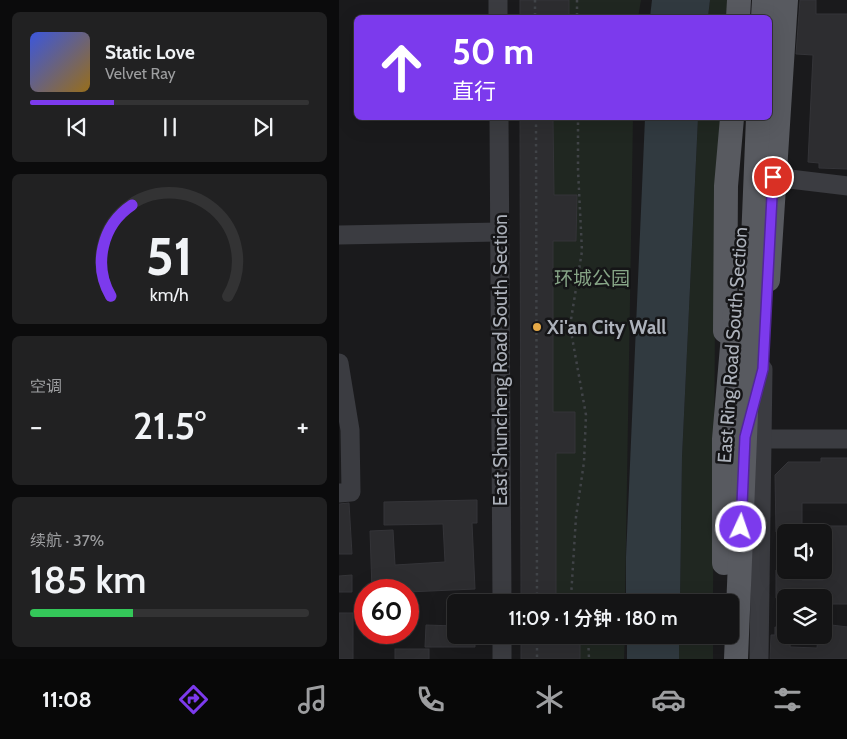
<!DOCTYPE html>
<html lang="zh">
<meta charset="utf-8">
<style>
:root{--surface:#141415;--page:#212122;--text:#f1f3f6;--muted:#9d9ea0;--line:#333334;--accent:#7c3aed}
body{margin:0;font-family:Cabin,"Noto Sans SC",sans-serif;background:var(--page);color:var(--text);height:100vh;display:flex;flex-direction:column;font-size:19px;white-space:nowrap}
*{box-sizing:border-box;margin:0}
p{font-size:16px;color:var(--muted)}
.icon{flex:none;width:28px;height:28px;fill:none;stroke:currentColor;stroke-width:2;stroke-linecap:round;stroke-linejoin:round}
.map{position:relative;flex:1;overflow:hidden}
.details{display:flex;flex-direction:column;gap:12px;padding:12px;background:#0b0b0c;width:339px}
.details>*{flex:none}
.guide{position:absolute;left:15px;top:15px;width:418px;height:105px;border-radius:8px;box-shadow:0 5px 20px #0002,0 0 0 1px var(--line);background:#7c3aed;color:#fff;overflow:hidden}
.controls{position:absolute;left:438px;top:524px;display:grid;gap:10px}
.controls a{display:grid;place-items:center;width:55px;height:55px;border-radius:8px;background:var(--surface);box-shadow:0 5px 20px #0002,0 0 0 1px var(--line);font-size:25px}
.speed{position:absolute;left:15px;top:579px;display:flex;gap:10px;font-size:25px;font-weight:700;text-align:center}
.speed>*{display:grid;place-content:center;width:65px;height:65px;border-radius:50%;background:var(--surface);box-shadow:0 5px 20px #0002,0 0 0 1px var(--line);line-height:1}
.speed .limit{border:8px solid #d22;background:#fff;color:#111}
.pin{position:absolute;display:grid;place-items:center;width:42px;height:42px;color:#fff;margin:-21px;border:2px solid #fff;border-radius:50%;box-shadow:0 1px 5px #0007}
.me{position:absolute;width:55px;margin:-28px;rotate:3deg;stroke-linejoin:round;filter:drop-shadow(0 0 4px #0008)}
.turn{display:flex;align-items:center;gap:18px;height:105px;padding:0 15px;font-size:22px}
.turn .icon{width:65px;height:65px;stroke-width:2.5}
.turn b{display:block;font-size:35px;line-height:42px}
.big{font-size:38px;font-weight:600;line-height:1.1}
.details .card{flex:1;display:flex;flex-direction:column;justify-content:center;gap:8px;min-width:0;padding:0 18px;border-radius:8px;background:var(--page)}
.details .dial{align-items:center;gap:0}
.dial svg{height:130px;overflow:visible;fill:none;stroke:var(--line);stroke-width:7;stroke-linecap:round;text-anchor:middle}
.dial text{fill:var(--text);stroke:none}
.song{display:flex;align-items:center;gap:15px}
.cover{width:60px;height:60px;border-radius:8px;background:linear-gradient(135deg,hsl(230 70% 55%),hsl(40 70% 35%))}
.played{height:5px;border-radius:2px;background:linear-gradient(90deg,var(--accent) 30%,var(--line) 30%)}
.keys{display:flex;justify-content:space-around;direction:ltr}
.heat{display:flex;justify-content:space-between;align-items:center;font-size:28px;direction:ltr}
.charge{height:8px;border-radius:4px;background:linear-gradient(90deg,#34c759 37%,var(--line) 0)}
.trip{position:absolute;left:108px;top:594px;width:292px;height:50px;border-radius:8px;background:var(--surface);box-shadow:0 5px 20px #0002,0 0 0 1px var(--line);font-weight:600;line-height:50px;text-align:center}
.menu{display:flex;height:80px;justify-content:space-around;align-items:center;background:#080808;color:var(--muted)}
.menu .icon{width:35px;height:35px}
.menu .active{color:var(--accent)}
.menu b{font-size:22px;color:var(--text)}
main{display:flex;flex:1;min-height:0}
.map>svg:first-child{display:block}
</style>
<main>
<section class="details">
<div class="card">
<div class="song"><i class="cover"></i><div><b>Static Love</b><p>Velvet Ray</p></div></div>
<div class="played"></div>
<div class="keys"><svg class="icon" aria-label="previous" viewBox="0 0 24 24"><path d="M18 5L8 12l10 7zM5 5v14"/></svg><svg class="icon" aria-label="pause" viewBox="0 0 24 24"><path d="M8 5v14M16 5v14"/></svg><svg class="icon" aria-label="next" viewBox="0 0 24 24"><path d="M6 5l10 7-10 7zM19 5v14"/></svg></div>
</div>
<div class="card dial"><svg viewBox="0 0 100 80">
<path d="M14 69A42 42 0 1 1 86 69"/>
<path d="M14 69A42 42 0 0 1 27 13" stroke="#7c3aed"/>
<text x="50" y="56" font-size="32" font-weight="700">51</text>
<text x="50" y="72" font-size="11">km/h</text>
</svg></div>
<div class="card"><p>空调</p>
<div class="heat"><a>−</a><b class="big">21.5°</b><a>+</a></div>
</div>
<div class="card"><p>续航 · 37%</p><b class="big">185 km</b><div class="charge"></div></div>
</section>
<div class="map">
<svg width="509" height="659" viewBox="0 0 509 659">
<rect width="100%" height="100%" fill="#1a1a1c"/>
<g fill="#202721">
<polygon points="230,0 302,0 299,18 230,17"/>
<polygon points="371,0 394,0 393,17 369,18"/>
<polygon points="214,118 294,118 286,602 217,602 217,453 236,453 236,413 214,412 214,241 237,241 238,195 215,195"/>
<polygon points="359,118 384,118 377,185 374,602 341,602 343,457"/>
<polygon points="241,635 286,635 285,659 241,659"/>
<rect x="340" y="635" width="34" height="24"/>
</g>
<g fill="#313a40">
<polygon points="313,0 371,0 369,17 311,17"/>
<polygon points="306,118 359,118 343,457 341,602 287,602 287,557"/>
<rect x="288" y="635" width="52" height="24"/>
</g>
<g fill="#2d2d30" stroke="#343438">
<rect x="181" y="0" width="49" height="18"/>
<polygon points="461,0 477,0 477,14 509,14 509,169 480,168 480,163 469,162 474,55 457,54"/>
<polygon points="181,118 214,118 215,195 238,195 237,241 214,241 214,412 236,412 236,453 217,453 217,602 182,602"/>
<polygon points="482,458 509,458 509,503 463,503 463,532 437,532 436,475 449,462 482,462"/>
<polygon points="138,500 138,523 133,523 136,589 69,592 69,590 33,590 31,531 54,530 56,565 106,562 104,524 45,525 45,502"/>
<polygon points="10,503 13,554 0,554 0,504"/>
<polygon points="484,526 509,526 509,604 484,604 484,598 437,598 437,570 463,570 463,580 484,580"/>
<polygon points="13,575 13,592 0,592 0,576"/>
<rect x="0" y="613" width="14" height="46"/>
<polygon points="484,624 509,627 509,659 431,659 432,635 436,635 436,627 446,628 446,635 452,635 451,647 478,648 479,635 484,635"/>
<polygon points="87,625 116,626 116,635 136,635 136,647 86,647"/>
<rect x="182" y="635" width="59" height="24"/>
<rect x="56" y="649" width="34" height="10"/>
</g>
<g fill="none" stroke-linecap="round" stroke-linejoin="round">
<g stroke="#414448" stroke-width="2.5" stroke-dasharray="2.5 4" stroke-linecap="butt">
<polyline points="196,0 196,18"/>
<polyline points="238,0 238,18"/>
<polyline points="197,118 198,602"/>
<polyline points="235,602 232,597 237,517 245,462 247,415 231,326 243,251 239,170 239,118"/>
<polyline points="198,635 198,659"/>
<polyline points="249,635 250,659"/>
</g>
<g stroke="#3b3c41" stroke-width="19">
<polyline points="159,0 159,18"/>
<polyline points="160,118 163,602"/>
<polyline points="434,177 509,186"/>
<polyline points="0,235 160,232"/>
<polyline points="0,363 11,430 12,492 0,493"/>
<polyline points="423,439 509,439"/>
<polyline points="163,635 163,659"/>
<polyline points="420,659 424,369"/>
</g>
<g stroke="#585a60" stroke-width="24">
<polyline points="399,18 400,0"/>
<polyline points="424,18 425,0"/>
<polyline points="429,280 447,0"/>
<polyline points="386,331 387,186 393,118"/>
<polyline points="385,563 385,439 396,312"/>
<polyline points="397,659 419,118"/>
</g>
</g>
<g fill="none" stroke-linecap="round" stroke-linejoin="round">
<defs>
<polyline id="route" points="402,527 406,437 424,369 434,177"/>
</defs>
<use href="#route" stroke="#51269a" stroke-width="12"/>
<use href="#route" stroke="#7c3aed" stroke-width="9"/>
</g>
<circle fill="#e7aa47" stroke="#151517" stroke-width="2" cx="198" cy="327" r="5"/>
<g text-anchor="middle" stroke-width="5" stroke-linejoin="round" paint-order="stroke">
<g font-size="19" fill="#86a486" stroke="#151517">
<text x="253" y="285">环城公园</text>
</g>
<g font-size="19" font-weight="bold" fill="#adb2bb" stroke="#151517" text-anchor="start">
<text x="208" y="334">Xi'an City Wall</text>
</g>
<g font-size="19" fill="#adb2bb" stroke="#151517">
<text transform="translate(393 345) rotate(-86)" y="7">East Ring Road South Section</text>
<text transform="translate(161 360) rotate(-90)" y="7">East Shuncheng Road South Section</text>
</g>
</g>
</svg>
<div class="controls">
<a><svg class="icon" aria-label="sound" viewBox="0 0 24 24"><path d="M4 9h4l5-4v14l-5-4H4zM17 9q2 3 0 6"/></svg></a>
<a><svg class="icon" aria-label="layers" viewBox="0 0 24 24"><path d="M12 4l9 5-9 5-9-5zM3 14l9 5 9-5"/></svg></a>
</div>
<div class="speed"><div class="limit">60</div></div>
<div class="pin" style="left:434px;top:177px;background:#d93025"><svg class="icon" aria-label="arrive" viewBox="0 0 24 24"><path d="M6 21V4h12l-3 4 3 4H6"/></svg></div>
<svg class="me" style="left:402px;top:527px" viewBox="-20 -20 40 40"><circle r="17" fill="#7c3aed" stroke="#fff" stroke-width="3"/><path d="M0-11L8 9 0 5-8 9z" fill="#fff"/></svg>
<div class="trip">11:09 · 1 分钟 · 180 m</div>
<div class="guide">
<div class="turn"><svg class="icon" aria-label="ahead" viewBox="0 0 24 24"><path d="M12 20V5M6 11l6-6 6 6"/></svg><div><b>50 m</b>直行</div></div>
</div>
</div>
</main>
<nav class="menu">
<b>11:08</b>
<svg class="icon active" aria-label="directions" viewBox="0 0 24 24"><path d="M12 3l9 9-9 9-9-9zM9 14v-3h6M13 9l2 2-2 2"/></svg>
<svg class="icon" aria-label="music" viewBox="0 0 24 24"><path d="M9 18V5l10-2v13"/><circle cx="6" cy="18" r="3"/><circle cx="16" cy="16" r="3"/></svg>
<svg class="icon" aria-label="phone" viewBox="0 0 24 24"><path d="M5 4h4l2 5-3 2q2 4 5 5l2-3 5 2v4C11 20 4 13 5 4z"/></svg>
<svg class="icon" aria-label="climate" viewBox="0 0 24 24"><path d="M12 3v18M4 7l16 10M4 17L20 7"/></svg>
<svg class="icon" aria-label="car" viewBox="0 0 24 24"><path d="M5 17H2v-5l4-1 3-4h7l3 4 3 1v5h-3M9 17h6M6 11h13"/><circle cx="7" cy="17" r="2"/><circle cx="17" cy="17" r="2"/></svg>
<svg class="icon" aria-label="filters" viewBox="0 0 24 24"><path d="M4 7h16M4 17h16"/><circle cx="9" cy="7" r="2"/><circle cx="15" cy="17" r="2"/></svg>
</nav>
